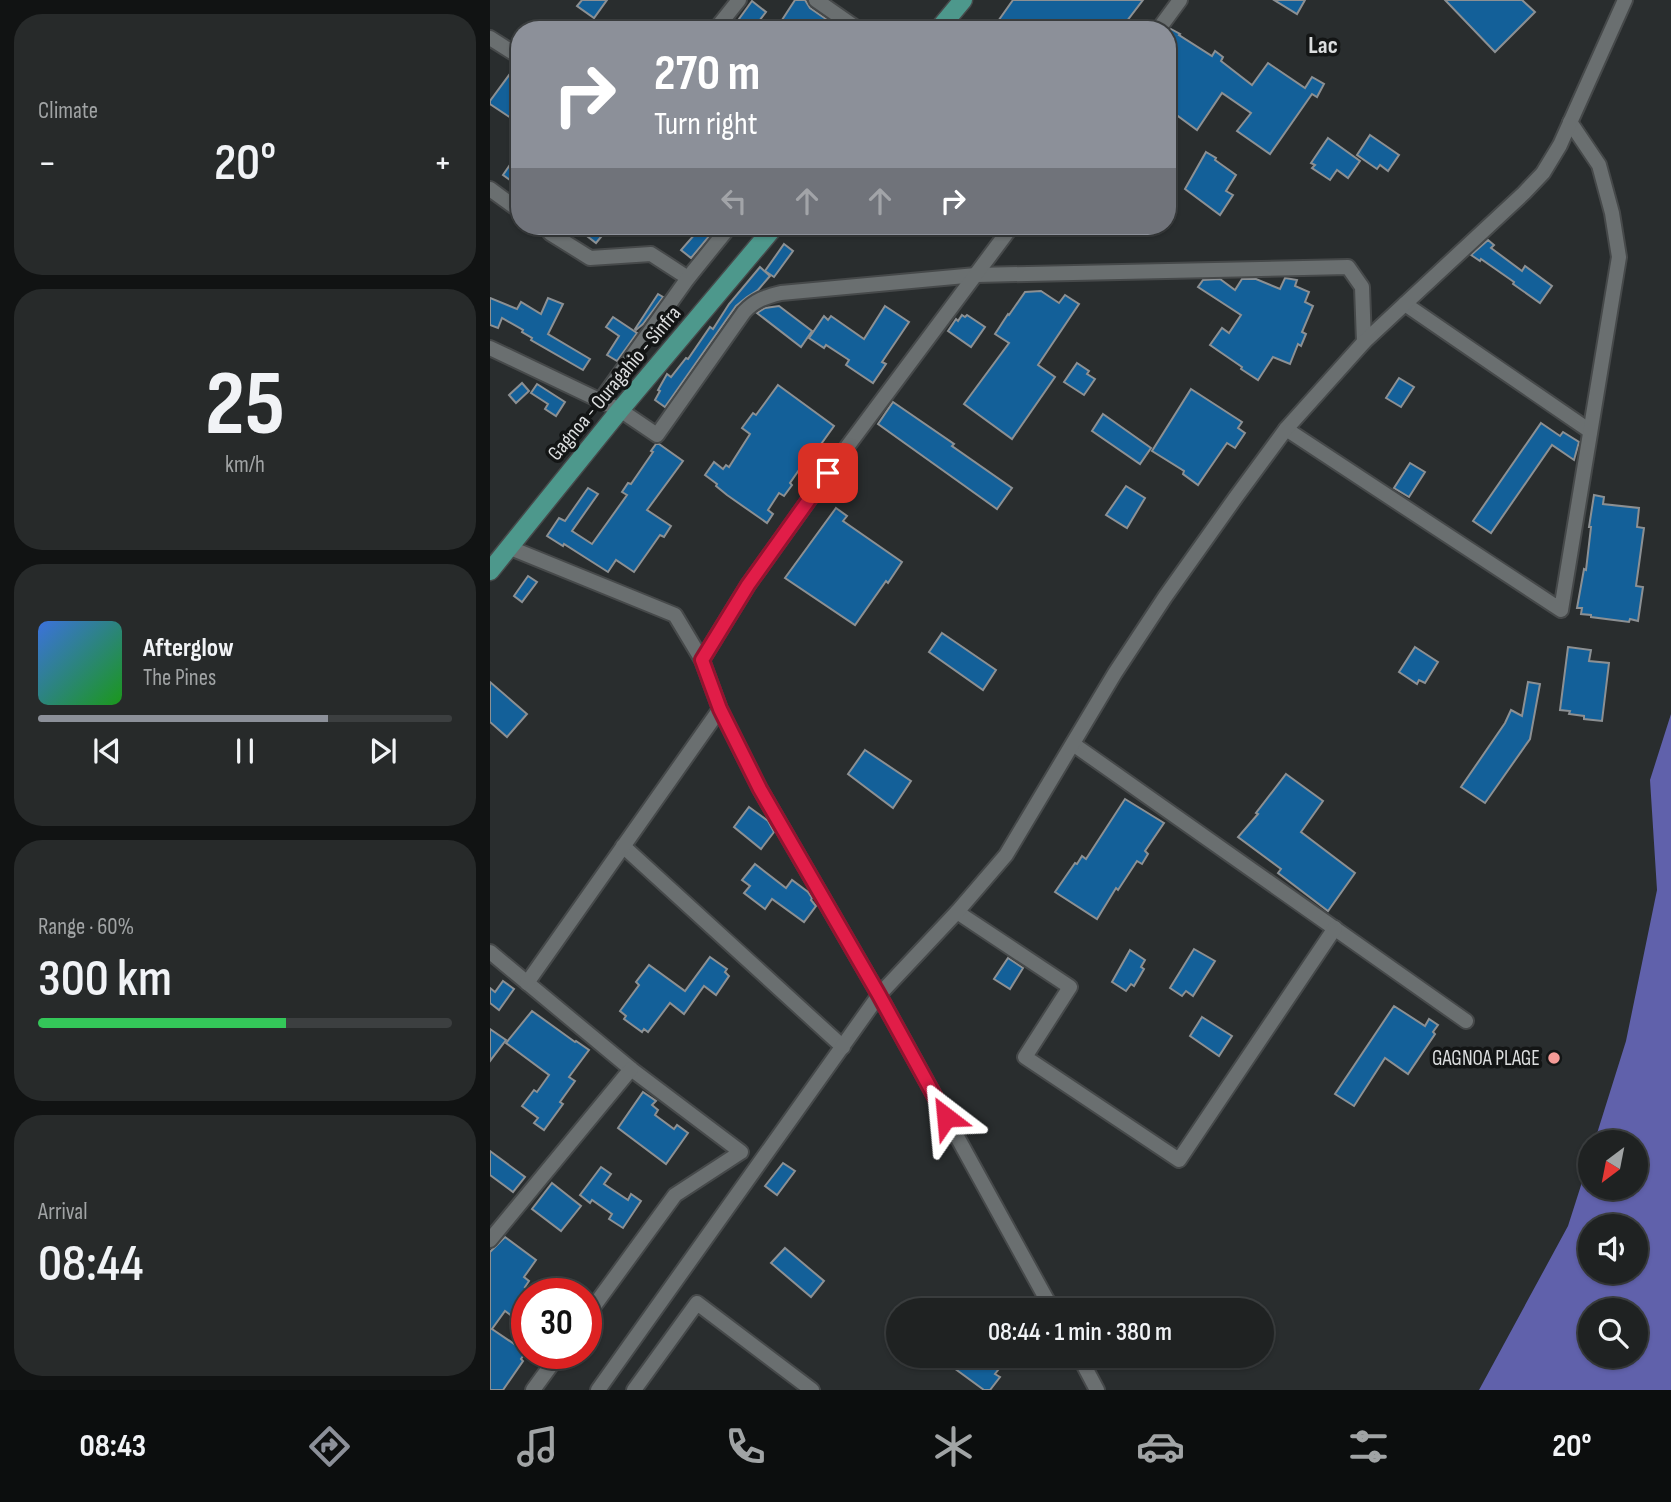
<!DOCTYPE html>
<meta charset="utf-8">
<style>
:root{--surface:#1f2222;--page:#272a2a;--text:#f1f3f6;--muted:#a1a4a5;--line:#3c3f40;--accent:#8c9099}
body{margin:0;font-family:"Sofia Sans Condensed",sans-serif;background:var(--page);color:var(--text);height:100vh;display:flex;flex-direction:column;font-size:26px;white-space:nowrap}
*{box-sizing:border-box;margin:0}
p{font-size:23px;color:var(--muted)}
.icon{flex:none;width:38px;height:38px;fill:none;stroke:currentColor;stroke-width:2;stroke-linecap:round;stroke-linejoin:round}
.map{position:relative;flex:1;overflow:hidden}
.sheet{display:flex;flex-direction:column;gap:14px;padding:14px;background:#111313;width:490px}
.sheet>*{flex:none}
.hud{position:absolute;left:21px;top:21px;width:665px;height:214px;border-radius:28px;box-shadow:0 2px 5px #0004,0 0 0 2px var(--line);background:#8c9099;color:#fff;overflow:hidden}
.needle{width:46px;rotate:212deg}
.buttons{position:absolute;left:1088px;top:1130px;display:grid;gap:14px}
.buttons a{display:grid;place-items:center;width:70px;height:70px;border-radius:50%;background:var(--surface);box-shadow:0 2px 5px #0004,0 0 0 2px var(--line);font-size:35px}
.speed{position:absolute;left:21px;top:1278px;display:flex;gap:14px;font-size:35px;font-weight:700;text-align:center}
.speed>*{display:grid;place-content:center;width:91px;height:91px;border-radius:50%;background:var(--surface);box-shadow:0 2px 5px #0004,0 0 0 2px var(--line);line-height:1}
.speed .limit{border:10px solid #d22;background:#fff;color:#111}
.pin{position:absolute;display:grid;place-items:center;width:60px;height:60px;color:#fff;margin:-30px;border-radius:14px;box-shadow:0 4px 10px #0006}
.me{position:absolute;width:77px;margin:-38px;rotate:331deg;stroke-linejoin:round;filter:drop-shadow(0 0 5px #0008)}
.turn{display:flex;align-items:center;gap:24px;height:147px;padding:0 28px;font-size:32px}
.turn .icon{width:91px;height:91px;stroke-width:2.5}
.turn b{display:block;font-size:49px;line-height:60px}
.lanes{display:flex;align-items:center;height:66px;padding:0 28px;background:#0003;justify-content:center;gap:35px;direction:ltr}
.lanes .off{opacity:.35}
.big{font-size:52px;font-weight:600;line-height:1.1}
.sheet .card{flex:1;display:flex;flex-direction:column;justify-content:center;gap:10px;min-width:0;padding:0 24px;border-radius:28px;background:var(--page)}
.sheet .dial{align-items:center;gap:0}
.dial b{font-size:91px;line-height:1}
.song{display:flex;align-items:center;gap:21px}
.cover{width:84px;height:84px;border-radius:10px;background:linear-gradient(135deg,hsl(220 70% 55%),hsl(120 70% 35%))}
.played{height:7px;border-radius:4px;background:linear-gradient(90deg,var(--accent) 70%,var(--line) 70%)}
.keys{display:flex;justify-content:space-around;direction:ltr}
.heat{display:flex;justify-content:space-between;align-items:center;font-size:38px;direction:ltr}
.charge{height:10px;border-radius:5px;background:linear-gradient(90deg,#34c759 60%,var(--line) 0)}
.trip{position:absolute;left:396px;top:1298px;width:388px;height:70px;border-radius:35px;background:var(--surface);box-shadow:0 2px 5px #0004,0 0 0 2px var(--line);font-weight:600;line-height:70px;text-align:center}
.dock{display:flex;height:112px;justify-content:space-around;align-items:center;background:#0c0e0e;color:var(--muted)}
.dock .icon{width:49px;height:49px}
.dock .active{color:var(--accent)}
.dock b{font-size:32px;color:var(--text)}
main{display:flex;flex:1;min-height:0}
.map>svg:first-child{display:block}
</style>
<main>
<section class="sheet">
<div class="card"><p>Climate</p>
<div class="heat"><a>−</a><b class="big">20°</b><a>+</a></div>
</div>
<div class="card dial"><b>25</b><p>km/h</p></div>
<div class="card">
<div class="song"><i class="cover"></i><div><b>Afterglow</b><p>The Pines</p></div></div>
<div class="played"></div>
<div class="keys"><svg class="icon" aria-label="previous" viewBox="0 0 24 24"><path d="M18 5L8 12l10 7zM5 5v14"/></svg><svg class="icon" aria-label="pause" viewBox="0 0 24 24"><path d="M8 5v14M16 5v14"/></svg><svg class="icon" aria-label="next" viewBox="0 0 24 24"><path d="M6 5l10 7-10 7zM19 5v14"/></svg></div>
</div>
<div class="card"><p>Range · 60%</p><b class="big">300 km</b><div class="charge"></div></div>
<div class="card"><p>Arrival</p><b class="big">08:44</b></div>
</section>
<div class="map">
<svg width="1181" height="1390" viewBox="0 0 1181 1390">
<rect width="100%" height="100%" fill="#292d2e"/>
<path fill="#6061ab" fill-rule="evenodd" d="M1181,714V1390H989L1078,1226L1101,1154V1188H1146V1143H1104L1136,1041L1167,890L1160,780ZM1101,1227H1146V1272H1101ZM1101,1311H1146V1356H1101Z"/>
<g fill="#136099" stroke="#8c9093" stroke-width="2">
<polygon points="92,0 117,0 104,18 87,6"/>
<polygon points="305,0 315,0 320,8 352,30 306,30 292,20"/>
<polygon points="523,0 653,0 630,30 514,30 506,24"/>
<polygon points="784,0 815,0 807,14"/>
<polygon points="955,0 1032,0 1045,12 1005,52"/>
<polygon points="262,1 276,12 262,30 241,30"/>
<polygon points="681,29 690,34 689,35 722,56 725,51 733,57 731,61 762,85 778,63 815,88 822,77 834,84 827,97 822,94 780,154 747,131 761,113 732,93 707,130 677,108 677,34"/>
<polygon points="22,71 30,77 30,124 0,104 0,101"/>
<polygon points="880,135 909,155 898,171 890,165 887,169 867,155"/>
<polygon points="838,138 870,161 858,178 847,170 840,180 822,168 825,165 821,163"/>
<polygon points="30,150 30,187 13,175"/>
<polygon points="716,152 726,158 725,160 746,175 736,191 743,195 730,215 695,189"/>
<polygon points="84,226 120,226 106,243"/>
<polygon points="212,226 221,234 201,258 191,250"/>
<polygon points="998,240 1004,245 1001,248 1032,271 1035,266 1062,286 1050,303 1023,284 1024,282 991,259 990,261 981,255"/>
<polygon points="294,244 303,251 284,277 275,271"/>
<polygon points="270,267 280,276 268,290 257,297 246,306 175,407 165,400 170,391 168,390 177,374 181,377 196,358 198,359 220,327 223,329 239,304"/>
<polygon points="795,278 807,280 805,286 819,292 815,302 823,306 812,332 816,334 811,346 808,344 800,364 783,357 768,380 751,369 752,367 720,345 732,328 739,333 751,315 708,287 713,280 730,279 745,290 752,279 766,279 790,289"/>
<polygon points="551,291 569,303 575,295 589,304 548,365 565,377 522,439 474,404 519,343 505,334 518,314 519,315 535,292"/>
<polygon points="168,294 173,297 153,324 146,330 145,329"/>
<polygon points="0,298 27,309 31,302 51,314 58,298 73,304 58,334 100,359 93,370 41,340 42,338 32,332 33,330 12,318 8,328 0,325"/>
<polygon points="289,306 322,331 311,347 267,313 275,308"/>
<polygon points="395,306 419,322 392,362 396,364 383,383 356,365 359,360 336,345 334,348 319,338 334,316 338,320 341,316 374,339"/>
<polygon points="472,315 475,317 477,315 495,327 481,347 458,331 466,319 468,321"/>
<polygon points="123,317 147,333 127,361 117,355 129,336 116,327"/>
<polygon points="587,363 599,371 597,374 605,379 594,395 574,382"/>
<polygon points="909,378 924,387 911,407 896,398"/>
<polygon points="32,383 39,391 26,403 19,395"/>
<polygon points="47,384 75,402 66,416 55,409 58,404 41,393"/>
<polygon points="288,385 344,426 324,454 323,457 333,464 327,472 322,468 319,472 311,467 300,483 302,485 294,496 289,493 278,510 283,514 277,523 237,495 226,486 227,484 215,475 224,462 233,469 236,465 239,467 260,434 252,428 263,413 266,415"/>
<polygon points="701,389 752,422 748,428 755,433 745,448 737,443 708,485 693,474 694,471 662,451"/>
<polygon points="403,402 464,444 462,446 522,488 507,509 388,424"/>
<polygon points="613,414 661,448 650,464 602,431"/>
<polygon points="1051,423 1070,436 1073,432 1089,442 1084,460 1062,445 1001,533 983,521"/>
<polygon points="166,444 169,444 193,461 157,510 181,526 174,537 170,535 144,572 126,560 118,572 74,544 73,546 57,536 69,518 75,521 98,488 108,494 82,531 102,544 137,495 132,492 138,483 141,484 163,452 161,451"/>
<polygon points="920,463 935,472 919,497 904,488"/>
<polygon points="636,486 655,498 637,528 616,515"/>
<polygon points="1104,495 1114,497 1113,504 1149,508 1147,527 1154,528 1146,586 1153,587 1148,621 1140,619 1139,622 1101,617 1101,615 1091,614 1092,608 1087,608 1094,569 1096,570 1101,527 1099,527"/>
<polygon points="346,508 357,516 353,521 412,562 398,583 396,581 365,625 295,578"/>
<polygon points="38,576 47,582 32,602 24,596"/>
<polygon points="452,633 506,670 493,690 439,652"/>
<polygon points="925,647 948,662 935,683 929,680 927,684 909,672"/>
<polygon points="1078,647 1101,650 1099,661 1119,663 1112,721 1094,719 1094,716 1079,714 1080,711 1070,710"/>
<polygon points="0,682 37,714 17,737 0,722"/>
<polygon points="1038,682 1050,684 1040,739 995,803 971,787 1015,723 1021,710 1032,716"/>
<polygon points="375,750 421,781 403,808 358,774"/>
<polygon points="796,774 833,801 811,832 865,873 838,911 788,873 791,869 748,837 768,814 766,813"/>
<polygon points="635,799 674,823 655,851 658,854 652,864 647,861 628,890 626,888 607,919 565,892 585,863 587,864 592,856 596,859"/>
<polygon points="259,807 278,821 284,832 271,849 244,827"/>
<polygon points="265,864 296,888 302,880 318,892 322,898 321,900 326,906 314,922 282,899 275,909 254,893 260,886 252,880"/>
<polygon points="704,949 725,961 703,996 696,991 692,996 680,988"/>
<polygon points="640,950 655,960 651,967 654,969 644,986 641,984 636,991 622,982"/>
<polygon points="220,957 237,969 235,972 239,976 226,995 214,986 194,1014 180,1003 158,1032 154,1029 152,1032 134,1019 136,1016 130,1011 149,985 146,982 159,965 195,991"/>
<polygon points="518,958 533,968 520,989 504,979"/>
<polygon points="13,981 24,989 9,1010 0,1003 0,988 5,992"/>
<polygon points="904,1006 935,1026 939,1019 948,1025 943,1032 945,1034 918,1074 895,1058 864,1106 845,1094"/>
<polygon points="42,1011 85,1042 86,1041 99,1050 79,1077 85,1081 70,1102 73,1104 54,1130 44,1123 48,1118 32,1106 44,1090 47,1092 59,1075 16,1043"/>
<polygon points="712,1017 742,1036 729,1056 700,1036"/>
<polygon points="0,1029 16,1040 0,1061"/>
<polygon points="153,1092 166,1101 162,1105 168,1110 165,1115 184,1129 187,1125 198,1133 176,1164 128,1128"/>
<polygon points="0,1151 35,1177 23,1192 0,1175"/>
<polygon points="293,1163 305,1171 287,1195 275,1186"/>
<polygon points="111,1167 121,1174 114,1184 138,1200 141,1194 151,1201 133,1228 119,1219 122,1214 102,1200 100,1203 90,1195"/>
<polygon points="62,1183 91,1206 71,1231 42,1209"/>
<polygon points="15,1237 46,1260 34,1277 39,1281 35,1287 37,1288 37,1327 15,1311 2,1329 36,1352 31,1359 33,1361 13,1390 0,1390 0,1252"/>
<polygon points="295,1248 334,1281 321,1297 281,1263"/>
<polygon points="473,1356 519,1356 505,1374 510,1377 500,1390 494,1390 464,1368"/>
</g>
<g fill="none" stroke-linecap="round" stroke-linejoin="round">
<defs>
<g id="minor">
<polyline points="326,0 369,30"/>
<polyline points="225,30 249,0"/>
<polyline points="668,30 690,0"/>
<polyline points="0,38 30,57"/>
<polyline points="0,189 30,211"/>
<polyline points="60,233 100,258 161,254 198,278"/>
<polyline points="915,304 1100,431"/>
<path d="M0,348L130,410L167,435L254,312C265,300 275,297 291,293L486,275L858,267L872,287L874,342"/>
<polyline points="111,400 198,278 240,226"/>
<polyline points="796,429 1071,610 1129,257 1122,213 1109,165 1080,122"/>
<polyline points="18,547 185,615 212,660 230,709 270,789 389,995 563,1311"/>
<polyline points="212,660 258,585 354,451 522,226"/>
<polyline points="583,744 976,1021"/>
<polyline points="133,846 353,1047"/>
<polyline points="467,912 580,987 535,1057 689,1160 845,928"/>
<polyline points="0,952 141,1069 251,1152 185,1195 96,1317"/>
<polyline points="37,983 230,709"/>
<polyline points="0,1240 141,1069"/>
<polyline points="589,1356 607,1390"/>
<polyline points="43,1390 70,1353"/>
<polyline points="108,1390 389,995 467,912 516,855 625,673 675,597 746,497 796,429 874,342 1034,193 1053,173 1070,145 1135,0"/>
<polyline points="144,1390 207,1303 322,1390"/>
</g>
<g id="major">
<polyline points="448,30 473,0"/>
<polyline points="0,571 130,410 285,226"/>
</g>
</defs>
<use href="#minor" stroke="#46494a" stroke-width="18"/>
<use href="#major" stroke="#46494a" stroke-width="21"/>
<use href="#minor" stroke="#6a6f70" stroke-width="14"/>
<use href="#major" stroke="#4d988c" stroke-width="18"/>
</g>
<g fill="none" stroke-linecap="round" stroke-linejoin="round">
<defs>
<polyline id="route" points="338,473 258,585 212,660 230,709 270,789 389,995 456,1117"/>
</defs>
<use href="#route" stroke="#92132f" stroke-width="18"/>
<use href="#route" stroke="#e11d48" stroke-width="12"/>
</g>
<circle fill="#f59b97" stroke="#131515" stroke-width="2.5" cx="1064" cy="1058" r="7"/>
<g text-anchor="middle" stroke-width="7" stroke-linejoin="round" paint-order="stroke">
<g font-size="21" fill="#dcdedf" stroke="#131515">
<text transform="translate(124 383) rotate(-50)" y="7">Gagnoa - Ouragahio - Sinfra</text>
</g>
<g font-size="21" fill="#dcdedf" stroke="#131515" text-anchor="end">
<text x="1050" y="1065">GAGNOA PLAGE</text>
</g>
<g font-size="24" font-weight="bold" fill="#dcdedf" stroke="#131515">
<text x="833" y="53">Lac</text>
</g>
</g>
</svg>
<div class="buttons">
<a><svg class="needle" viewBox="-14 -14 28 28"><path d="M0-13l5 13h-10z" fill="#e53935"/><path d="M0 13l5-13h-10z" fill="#a1a4a5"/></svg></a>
<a><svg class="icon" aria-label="sound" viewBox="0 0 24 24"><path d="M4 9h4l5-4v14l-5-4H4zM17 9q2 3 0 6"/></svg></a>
<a><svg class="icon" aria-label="search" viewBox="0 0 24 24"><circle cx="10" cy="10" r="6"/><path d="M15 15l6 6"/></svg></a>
</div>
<div class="speed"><div class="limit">30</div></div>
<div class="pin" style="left:338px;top:473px;background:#d93025"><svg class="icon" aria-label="arrive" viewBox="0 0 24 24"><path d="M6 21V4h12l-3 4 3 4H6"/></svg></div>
<svg class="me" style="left:456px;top:1117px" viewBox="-20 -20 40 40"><path d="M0-17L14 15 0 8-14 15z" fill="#e11d48" stroke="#fff" stroke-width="4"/></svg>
<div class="trip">08:44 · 1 min · 380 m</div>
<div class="hud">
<div class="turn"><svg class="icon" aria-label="right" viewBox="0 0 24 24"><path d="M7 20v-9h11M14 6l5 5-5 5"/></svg><div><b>270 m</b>Turn right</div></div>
<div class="lanes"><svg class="icon off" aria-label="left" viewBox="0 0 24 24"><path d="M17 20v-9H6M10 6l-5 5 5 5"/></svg><svg class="icon off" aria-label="ahead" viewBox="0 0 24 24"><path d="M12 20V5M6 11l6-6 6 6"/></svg><svg class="icon off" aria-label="ahead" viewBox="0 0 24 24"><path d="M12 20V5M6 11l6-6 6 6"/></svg><svg class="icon" aria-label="right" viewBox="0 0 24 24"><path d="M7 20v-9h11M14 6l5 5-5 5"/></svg></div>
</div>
</div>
</main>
<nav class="dock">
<b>08:43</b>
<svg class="icon active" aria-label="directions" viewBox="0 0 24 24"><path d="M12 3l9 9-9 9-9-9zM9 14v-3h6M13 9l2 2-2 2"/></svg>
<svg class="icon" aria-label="music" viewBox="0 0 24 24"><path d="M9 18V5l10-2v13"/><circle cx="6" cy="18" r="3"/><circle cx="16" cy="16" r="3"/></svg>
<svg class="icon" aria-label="phone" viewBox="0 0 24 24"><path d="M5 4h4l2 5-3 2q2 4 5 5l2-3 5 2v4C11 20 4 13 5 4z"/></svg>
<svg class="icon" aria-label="climate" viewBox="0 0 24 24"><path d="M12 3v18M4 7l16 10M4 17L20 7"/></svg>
<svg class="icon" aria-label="car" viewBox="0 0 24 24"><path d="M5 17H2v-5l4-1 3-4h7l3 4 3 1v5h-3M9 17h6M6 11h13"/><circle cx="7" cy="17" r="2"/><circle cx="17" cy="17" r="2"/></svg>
<svg class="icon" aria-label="filters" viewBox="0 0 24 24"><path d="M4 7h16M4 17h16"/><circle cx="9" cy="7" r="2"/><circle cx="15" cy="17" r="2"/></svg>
<b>20°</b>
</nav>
